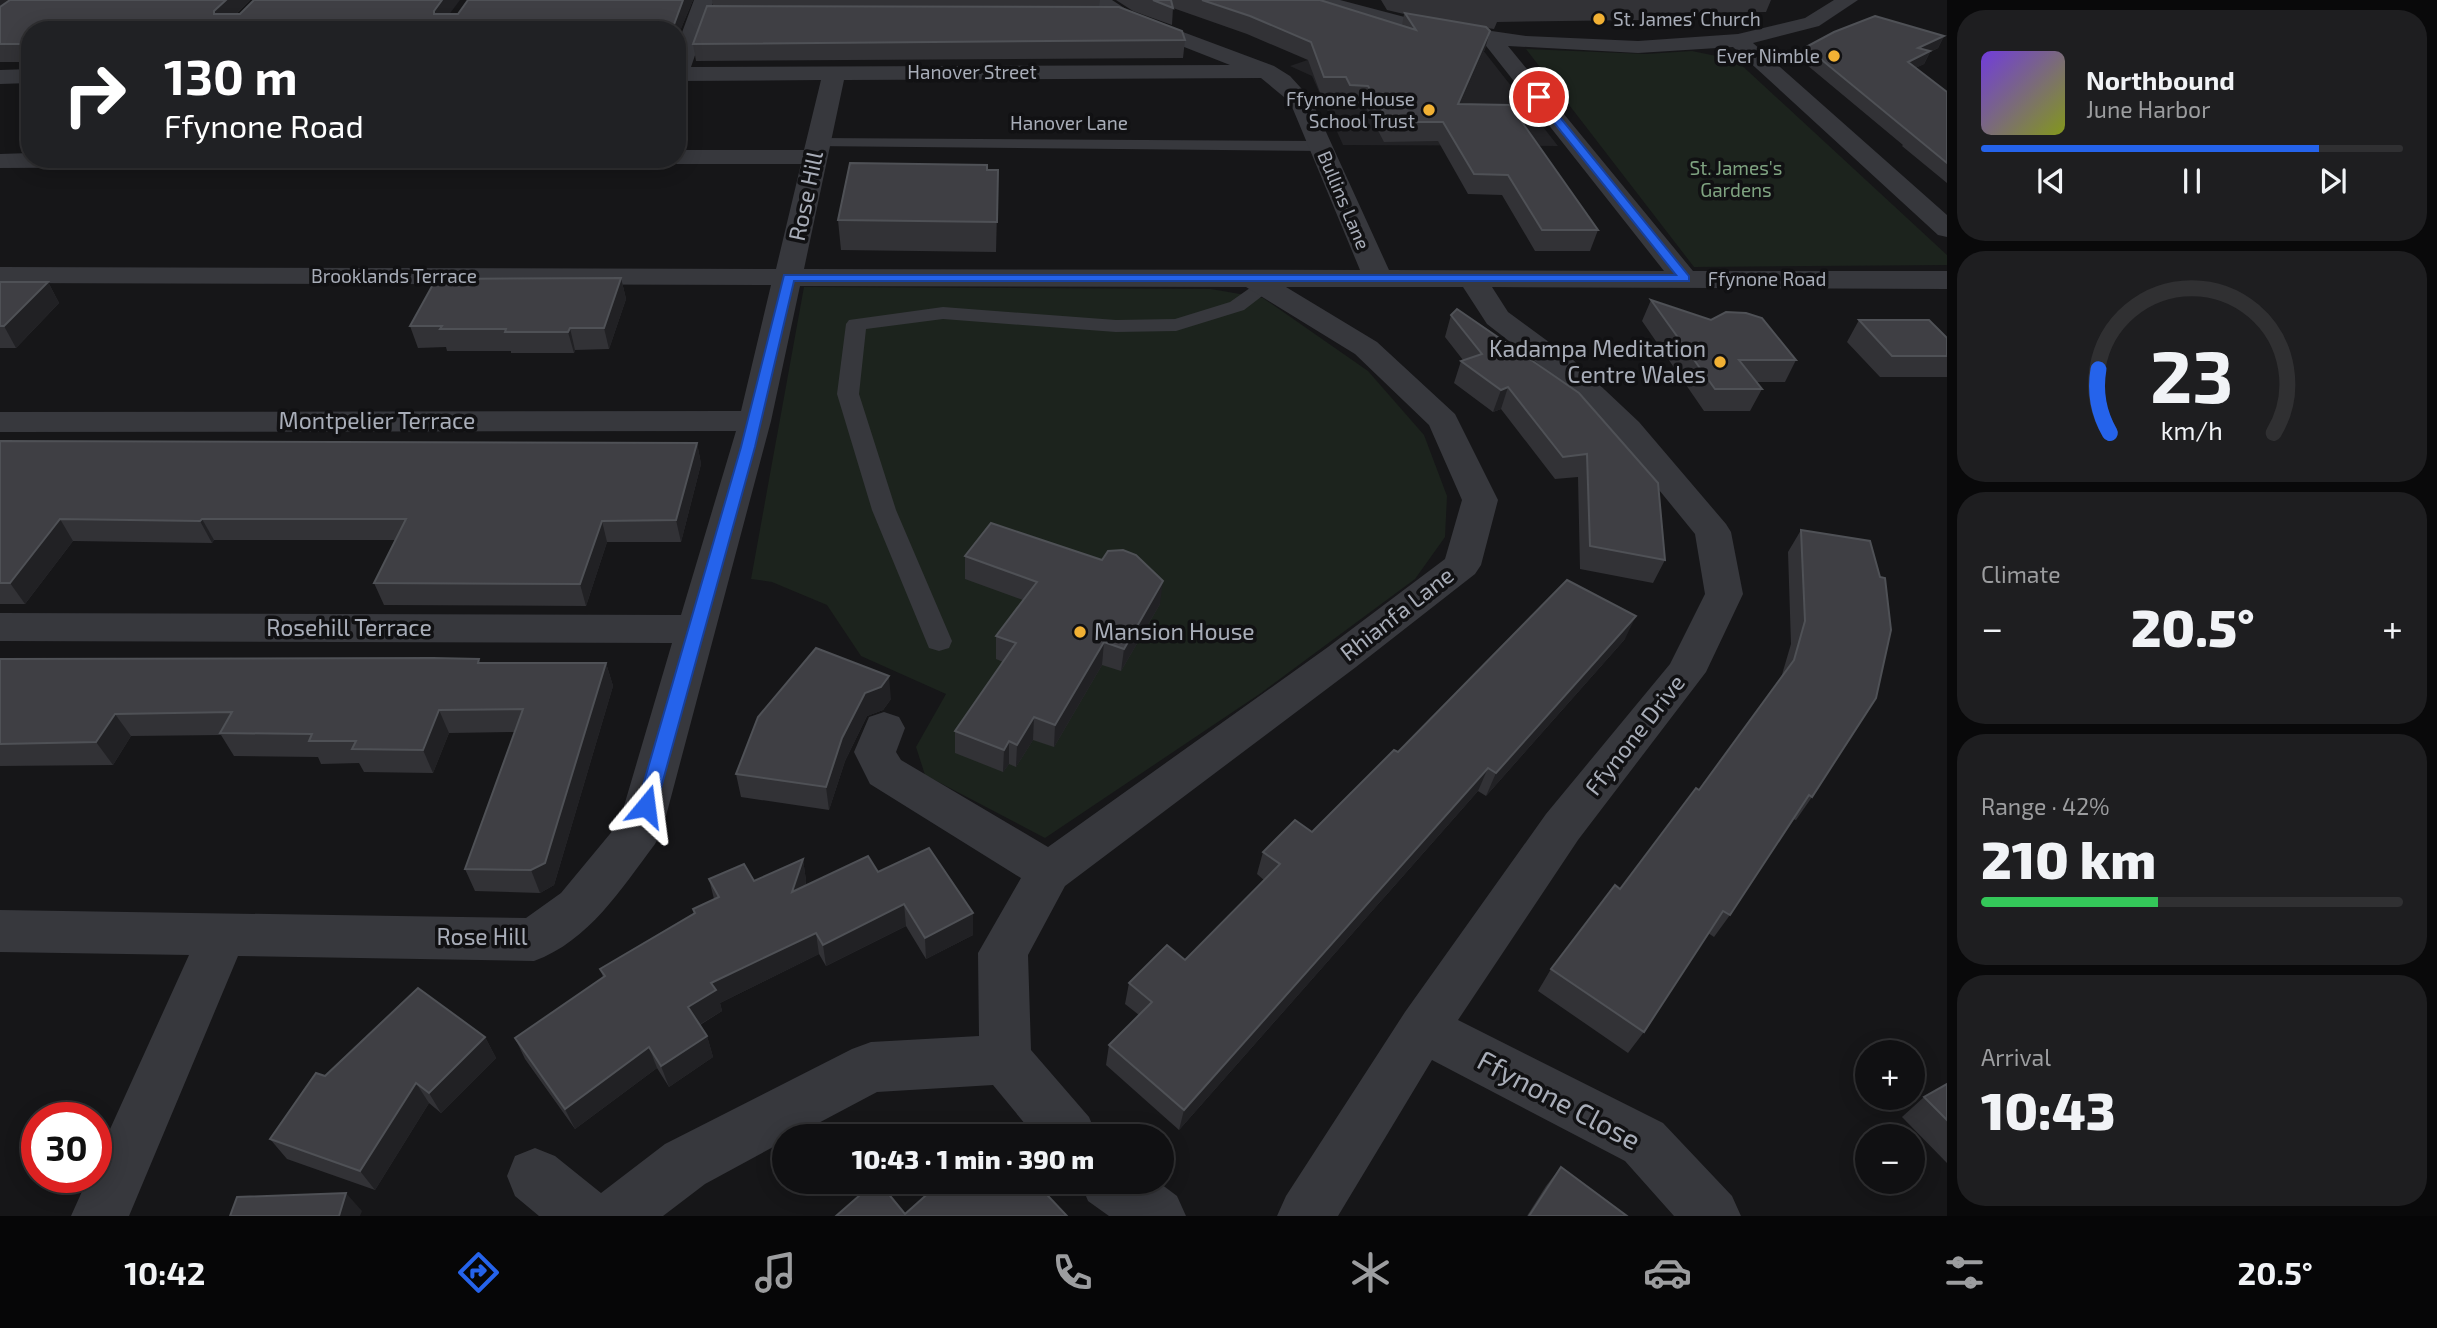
<!DOCTYPE html>
<meta charset="utf-8">
<style>
:root{--surface:#101012;--page:#1e1e20;--text:#f1f3f6;--muted:#9c9d9f;--line:#303032;--accent:#2563eb}
body{margin:0;font-family:"Exo 2",sans-serif;background:var(--page);color:var(--text);height:100vh;display:flex;flex-direction:column;font-size:26px;white-space:nowrap}
*{box-sizing:border-box;margin:0}
p{font-size:23px;color:var(--muted)}
.icon{flex:none;width:38px;height:38px;fill:none;stroke:currentColor;stroke-width:2;stroke-linecap:round;stroke-linejoin:round}
.map{position:relative;flex:1;overflow:hidden}
.details{display:flex;flex-direction:column;gap:10px;padding:10px;background:#09090a;width:490px}
.details>*{flex:none}
.hud{position:absolute;left:21px;top:21px;width:665px;height:147px;border-radius:28px;box-shadow:0 4px 18px #0003,0 0 0 2px var(--line);background:#202124;color:#fff;overflow:hidden}
.buttons{position:absolute;left:1855px;top:1040px;display:grid;gap:14px}
.buttons a{display:grid;place-items:center;width:70px;height:70px;border-radius:50%;background:var(--surface);box-shadow:0 4px 18px #0003,0 0 0 2px var(--line);font-size:35px}
.speed{position:absolute;left:21px;top:1102px;display:flex;gap:14px;font-size:35px;font-weight:700;text-align:center}
.speed>*{display:grid;place-content:center;width:91px;height:91px;border-radius:50%;background:var(--surface);box-shadow:0 4px 18px #0003,0 0 0 2px var(--line);line-height:1}
.speed .limit{border:10px solid #d22;background:#fff;color:#111}
.pin{position:absolute;display:grid;place-items:center;width:60px;height:60px;color:#fff;margin:-30px;border:4px solid #fff;border-radius:50%;box-shadow:0 2px 7px #0007}
.me{position:absolute;width:77px;margin:-38px;rotate:16deg;stroke-linejoin:round;filter:drop-shadow(0 0 5px #0008)}
.turn{display:flex;align-items:center;gap:24px;height:147px;padding:0 28px;font-size:32px}
.turn .icon{width:91px;height:91px;stroke-width:2.5}
.turn b{display:block;font-size:49px;line-height:60px}
.big{font-size:52px;font-weight:800;line-height:1.1}
.details .tile{flex:1;display:flex;flex-direction:column;justify-content:center;gap:10px;min-width:0;padding:0 24px;border-radius:28px;background:var(--page)}
.details .dial{align-items:center;gap:0}
.dial svg{height:182px;overflow:visible;fill:none;stroke:var(--line);stroke-width:7;stroke-linecap:round;text-anchor:middle}
.dial text{fill:var(--text);stroke:none}
.song{display:flex;align-items:center;gap:21px}
.cover{width:84px;height:84px;border-radius:10px;background:linear-gradient(135deg,hsl(260 70% 55%),hsl(70 70% 35%))}
.played{height:7px;border-radius:4px;background:linear-gradient(90deg,var(--accent) 80%,var(--line) 80%)}
.keys{display:flex;justify-content:space-around;direction:ltr}
.heat{display:flex;justify-content:space-between;align-items:center;font-size:38px;direction:ltr}
.charge{height:10px;border-radius:5px;background:linear-gradient(90deg,#34c759 42%,var(--line) 0)}
.trip{position:absolute;left:772px;top:1124px;width:402px;height:70px;border-radius:35px;background:var(--surface);box-shadow:0 4px 18px #0003,0 0 0 2px var(--line);font-weight:800;line-height:70px;text-align:center}
.menu{display:flex;height:112px;justify-content:space-around;align-items:center;background:#060607;color:var(--muted)}
.menu .icon{width:49px;height:49px}
.menu .current{color:var(--accent)}
.menu b{font-size:32px;color:var(--text)}
main{display:flex;flex:1;min-height:0}
.map>svg:first-child{display:block}
</style>
<main>
<div class="map">
<svg width="1947" height="1216" viewBox="0 0 1947 1216">
<rect width="100%" height="100%" fill="#161618"/>
<polygon fill="#222225" points="1393,31 1479,45 1558,146 1343,145 1312,76 1290,66"/>
<g fill="#1c231d">
<polygon points="1526,49 1646,54 1692,51 1736,60 1947,255 1947,265 1694,267"/>
<polygon points="804,287 1211,289 1263,298 1368,371 1424,435 1447,496 1445,537 1415,579 1261,693 1045,838 925,775 916,747 946,694 861,656 827,605 772,582 751,579"/>
</g>
<g fill="none" stroke-linecap="round" stroke-linejoin="round">
<g fill="#37383d" fill-rule="evenodd">
<polygon points="818,138 1321,141 1329,146 1321,151 812,146 810,143"/>
<polygon points="1264,281 1274,287 1244,310 1176,331 1116,332 943,319 866,329 859,394 896,510 952,641 949,648 939,651 929,648 872,510 837,394 846,324 849,320 943,307 1116,320 1175,319 1230,302 1257,283"/>
</g>
<g fill="#37383d" fill-rule="evenodd">
<path d="M694,0H714L691,67L1230,65L1118,21L1089,0H1112L1132,13L1274,66L1290,76L1311,99L1389,270L1664,271L1483,42L1415,32L1310,4L1307,0H1340L1416,20L1526,36L1638,41L1738,34L1805,18L1834,0H1858L1819,26L1753,43L1947,215V237L1938,235L1733,47L1638,53L1508,46L1693,271H1947V289L1492,287L1508,312L1572,359L1639,422L1726,524L1731,532L1743,594L1706,672L1578,840L1458,1020L1663,1123L1732,1196L1741,1216H1674L1625,1161L1432,1060L1338,1216H1277L1286,1196L1405,1012L1546,814L1670,664L1705,594L1695,534L1615,436L1550,373L1487,324L1463,287H1286L1377,342L1455,414L1498,500L1481,565L1475,574L1356,667L1065,886L1028,955L1031,1050L1089,1117L1097,1136H1035L993,1085L877,1092L794,1136H784V1141L705,1184L663,1216H539L515,1196L507,1176L515,1156L535,1148L555,1156L601,1193L665,1144L852,1049L871,1042L979,1036L978,953L1021,878L870,784L854,752L869,717L884,712L899,717L905,728L896,752L901,760L1048,847L1328,647L1445,559L1462,500L1429,425L1355,354L1246,287L800,286L771,421L662,831L655,844C621,889 589,941 534,961L238,956L129,1216H71L88,1178H96V1160L189,955L0,952V910L526,918L561,893L619,823L672,643L0,641V613L681,615L736,431L0,432V412L741,411L771,285L0,283V267L776,269L801,164H677L666,159H677V150H804L821,80L677,81V46ZM1261,78L1290,102L1360,270L804,269L844,80Z"/>
<polygon points="30,69 30,83 0,84 0,70"/>
<polygon points="30,153 30,159 336,159 333,164 324,166 0,168 0,154"/>
<polygon points="1080,1181 1157,1181 1177,1196 1186,1216 1109,1216 1088,1201"/>
</g>
</g>
<g fill="#323236">
<polygon points="0,0 250,0 236,14 458,14 468,0 693,0 677,38 677,30 30,30 30,62 0,62"/>
<polygon points="712,0 1100,0 1099,7 1185,40 1183,58 696,61 693,44 713,6"/>
<polygon points="1116,0 1320,0 1402,26 1404,14 1387,10 1381,0 1771,0 1766,12 1641,13 1639,20 1497,22 1494,29 1487,28 1490,31 1485,49 1461,104 1598,230 1590,251 1535,251 1502,195 1468,194 1438,141 1384,142 1364,104 1346,104 1343,96 1321,95 1308,60 1247,34 1173,8 1172,25 1133,11"/>
<polygon points="1944,36 1938,48 1930,52 1924,64 1915,68 1947,92 1947,183 1902,146 1903,145 1801,60 1806,47"/>
<polygon points="987,170 998,170 996,252 841,250 838,220"/>
<polygon points="621,278 626,299 609,349 575,350 574,353 511,353 511,351 447,351 446,347 418,348 410,326"/>
<polygon points="0,282 48,282 59,303 16,348 0,348"/>
<polygon points="1651,300 1796,360 1785,382 1756,382 1762,389 1750,411 1704,411 1642,321"/>
<polygon points="1451,315 1579,393 1665,560 1653,583 1580,569 1578,477 1555,479 1501,409 1493,412 1454,383 1461,361 1463,360 1445,337"/>
<polygon points="1859,320 1947,338 1947,377 1880,377 1847,342"/>
<polygon points="0,441 697,443 701,464 681,542 607,542 586,606 384,605 374,583 395,540 214,540 212,543 73,541 25,604 0,604"/>
<polygon points="1801,530 1870,541 1812,797 1796,820 1793,819 1730,915 1714,937 1708,933 1644,1032 1628,1053 1538,991 1551,969 1620,889 1699,790 1781,678 1791,644 1788,552"/>
<polygon points="965,556 1160,604 1121,671 1102,665 1054,747 1033,740 1016,767 1009,764 1003,772 955,753 955,731 1003,662 996,659 996,636 1023,600 965,579"/>
<polygon points="1625,639 1486,796 1478,791 1179,1130 1106,1065 1109,1045 1139,1015 1125,1004 1129,983 1185,960 1264,880 1257,874 1263,852 1312,832 1398,752"/>
<polygon points="0,659 606,663 613,686 554,885 540,893 475,891 465,869 515,732 449,733 433,773 364,772 359,763 321,764 318,757 234,756 221,735 131,736 113,765 0,766"/>
<polygon points="891,699 883,710 867,716 845,761 829,810 741,797 736,774"/>
<polygon points="803,859 806,881 805,886 878,872 973,935 926,959 906,926 826,966 819,954 720,1003 722,1011 700,1025 707,1036 713,1057 669,1087 657,1068 575,1129 525,1059 515,1038 603,977 600,969 694,914 693,909 714,899 709,879 754,881"/>
<polygon points="485,1037 496,1058 441,1113 429,1103 375,1190 287,1159 270,1139 325,1076"/>
<polygon points="1947,1084 1947,1163 1902,1117 1924,1097"/>
<polygon points="1561,1167 1627,1216 1527,1216 1546,1186"/>
</g>
<g fill="#212124">
<polygon points="0,0 12,0 0,7"/>
<polygon points="226,0 250,0 221,28 214,14 214,11"/>
<polygon points="442,0 460,0 439,28 434,11"/>
<polygon points="683,0 693,0 677,38 677,30 672,30 672,27"/>
<polygon points="1490,31 1485,49 1453,123 1458,104"/>
<polygon points="1944,36 1938,48 1930,52 1924,64 1901,75 1908,62 1918,48"/>
<polygon points="621,278 626,299 609,349 604,328"/>
<polygon points="48,282 59,303 16,348 4,326"/>
<polygon points="570,328 575,350 574,353 568,332"/>
<polygon points="1508,387 1501,409 1493,412 1501,390"/>
<polygon points="697,443 701,464 681,542 676,520"/>
<polygon points="60,519 73,541 25,604 10,583"/>
<polygon points="202,519 214,540 212,543 200,521"/>
<polygon points="602,521 607,542 586,606 580,584"/>
<polygon points="1163,581 1160,604 1121,671 1124,649"/>
<polygon points="1636,616 1625,639 1486,796 1496,773"/>
<polygon points="1104,642 1102,665 1054,747 1055,725"/>
<polygon points="606,663 613,686 554,885 540,893 531,870"/>
<polygon points="889,676 891,699 883,710 867,716 845,761 829,810 826,787 842,738 865,693"/>
<polygon points="439,710 449,733 433,773 423,750"/>
<polygon points="115,714 131,736 113,765 96,742"/>
<polygon points="1034,717 1033,740 1016,767 1017,745"/>
<polygon points="1009,741 1009,764 1003,772 1004,750"/>
<polygon points="1488,768 1478,791 1179,1130 1184,1110"/>
<polygon points="803,859 806,881 795,914 792,892"/>
<polygon points="904,904 906,926 826,966 823,945"/>
<polygon points="973,913 973,935 926,959 925,938"/>
<polygon points="816,933 819,954 720,1003 722,1011 694,1028 688,1007 711,983"/>
<polygon points="707,1036 713,1057 669,1087 661,1066"/>
<polygon points="485,1037 496,1058 441,1113 429,1093"/>
<polygon points="649,1047 657,1068 575,1129 565,1109"/>
<polygon points="416,1083 429,1103 375,1190 360,1171"/>
<polygon points="346,1193 362,1211 360,1216 339,1216"/>
</g>
<g fill="#3f3f44" stroke="#4f5156" stroke-width="2">
<polygon points="10,0 226,0 214,11 214,14 240,14 254,0 442,0 434,11 434,14 458,14 468,0 683,0 672,30 30,30 30,44 0,44 0,7"/>
<polygon points="1153,0 1171,0 1173,8"/>
<polygon points="1202,0 1320,0 1416,30 1405,13 1486,27 1490,31 1458,104 1510,105 1598,230 1542,230 1508,175 1474,174 1443,122 1389,122 1368,86 1350,85 1346,77 1324,77 1311,42 1250,16"/>
<polygon points="707,6 1119,7 1182,31 1185,40 693,44"/>
<polygon points="1875,16 1944,36 1918,48 1930,51 1908,62 1947,92 1947,163 1806,47 1834,32"/>
<polygon points="850,163 987,165 987,170 998,170 997,222 838,220"/>
<polygon points="621,278 604,328 570,328 568,332 505,332 506,329 440,329 442,326 410,326 436,279"/>
<polygon points="0,282 48,282 4,326 0,326"/>
<polygon points="1651,300 1711,320 1726,312 1746,313 1762,318 1796,360 1739,360 1762,389 1715,389"/>
<polygon points="1457,309 1579,393 1658,483 1665,560 1590,546 1587,454 1563,457 1508,387 1501,390 1461,361 1482,354 1451,315"/>
<polygon points="1859,320 1929,320 1947,338 1947,356 1892,356"/>
<polygon points="0,441 697,443 676,520 602,521 580,584 374,583 406,519 202,519 200,521 60,519 10,583 0,583"/>
<polygon points="991,523 1102,560 1108,551 1123,550 1136,555 1163,581 1124,649 1104,642 1055,725 1034,717 1017,745 1009,741 1004,750 955,731 1016,643 996,636 1037,582 965,556"/>
<polygon points="1801,530 1870,541 1880,577 1885,578 1891,630 1876,698 1812,797 1809,795 1730,915 1723,911 1644,1032 1551,969 1615,885 1620,889 1696,788 1699,790 1794,660 1805,621"/>
<polygon points="1567,580 1636,616 1496,773 1488,768 1184,1110 1109,1045 1152,1002 1129,983 1167,945 1185,960 1280,864 1263,852 1295,820 1312,832 1394,750 1398,752"/>
<polygon points="816,648 889,676 881,687 865,693 842,738 826,787 736,774 758,717"/>
<polygon points="433,658 479,659 478,663 606,663 545,863 531,870 465,869 523,709 439,710 423,750 352,749 356,741 309,741 312,734 220,733 232,712 115,714 96,742 0,744 0,659"/>
<polygon points="929,848 973,913 925,938 904,904 823,945 816,933 711,983 716,990 688,1007 707,1036 661,1066 649,1047 565,1109 515,1038 605,976 600,969 695,913 693,909 719,897 709,879 744,864 754,881 803,859 792,892 868,856 878,872"/>
<polygon points="418,988 485,1037 429,1093 416,1083 360,1171 270,1139 316,1073 325,1076"/>
<polygon points="1947,1084 1947,1120 1924,1097"/>
<polygon points="1561,1167 1627,1216 1529,1216"/>
<polygon points="876,1181 878,1181 905,1214 942,1181 1034,1181 1067,1216 836,1216"/>
<polygon points="346,1193 339,1216 230,1216 237,1197"/>
</g>
<polygon fill="#2563eb" stroke="#184099" stroke-width="2" points="1535,95 1542,95 1689,276 1689,281 794,281 755,447 656,806 653,811 646,813 640,811 637,806 741,447 784,275 1676,275 1535,99"/>
<g fill="#f2b134" stroke="#111113" stroke-width="2.5">
<circle cx="1599" cy="19" r="7"/>
<circle cx="1834" cy="56" r="7"/>
<circle cx="1429" cy="110" r="7"/>
<circle cx="1720" cy="362" r="7"/>
<circle cx="1080" cy="632" r="7"/>
</g>
<g text-anchor="middle" stroke-width="7" stroke-linejoin="round" paint-order="stroke">
<g font-size="19" fill="#a8adb8" stroke="#111113" text-anchor="end">
<text x="1613" y="26" text-anchor="start">St. James' Church</text>
<text x="1820" y="63">Ever Nimble</text>
<text x="1415" y="106">Ffynone House<tspan x="1415" dy="22">School Trust</tspan></text>
</g>
<g font-size="19" fill="#a8adb8" stroke="#111113">
<text x="972" y="79">Hanover Street</text>
<text x="1069" y="130">Hanover Lane</text>
<text transform="translate(1344 200) rotate(67)" y="7">Bullins Lane</text>
<text x="394" y="283">Brooklands Terrace</text>
<text x="1767" y="286">Ffynone Road</text>
</g>
<g font-size="19" fill="#7fa381" stroke="#111113">
<text x="1736" y="175">St. James's<tspan x="1736" dy="22">Gardens</tspan></text>
</g>
<g font-size="23" fill="#a8adb8" stroke="#111113">
<text transform="translate(806 196) rotate(-78)" y="8">Rose Hill</text>
<text x="377" y="429">Montpelier Terrace</text>
<text transform="translate(1397 614) rotate(-38)" y="8">Rhianfa Lane</text>
<text x="349" y="636">Rosehill Terrace</text>
<text transform="translate(1635 735) rotate(-52)" y="8">Ffynone Drive</text>
<text x="482" y="945">Rose Hill</text>
</g>
<g font-size="23" fill="#a8adb8" stroke="#111113" text-anchor="end">
<text x="1706" y="357">Kadampa Meditation<tspan x="1706" dy="26">Centre Wales</tspan></text>
<text x="1094" y="640" text-anchor="start">Mansion House</text>
</g>
<g font-size="28" fill="#a8adb8" stroke="#111113">
<text transform="translate(1559 1100) rotate(28)" y="10">Ffynone Close</text>
</g>
</g>
</svg>
<div class="buttons">
<a>+</a>
<a>−</a>
</div>
<div class="speed"><div class="limit">30</div></div>
<div class="pin" style="left:1539px;top:97px;background:#d93025"><svg class="icon" aria-label="arrive" viewBox="0 0 24 24"><path d="M6 21V4h12l-3 4 3 4H6"/></svg></div>
<svg class="me" style="left:646px;top:806px" viewBox="-20 -20 40 40"><path d="M0-17L14 15 0 8-14 15z" fill="#2563eb" stroke="#fff" stroke-width="4"/></svg>
<div class="trip">10:43 · 1 min · 390 m</div>
<div class="hud">
<div class="turn"><svg class="icon" aria-label="right" viewBox="0 0 24 24"><path d="M7 20v-9h11M14 6l5 5-5 5"/></svg><div><b>130 m</b>Ffynone Road</div></div>
</div>
</div>
<section class="details">
<div class="tile">
<div class="song"><i class="cover"></i><div><b>Northbound</b><p>June Harbor</p></div></div>
<div class="played"></div>
<div class="keys"><svg class="icon" aria-label="previous" viewBox="0 0 24 24"><path d="M18 5L8 12l10 7zM5 5v14"/></svg><svg class="icon" aria-label="pause" viewBox="0 0 24 24"><path d="M8 5v14M16 5v14"/></svg><svg class="icon" aria-label="next" viewBox="0 0 24 24"><path d="M6 5l10 7-10 7zM19 5v14"/></svg></div>
</div>
<div class="tile dial"><svg viewBox="0 0 100 80">
<path d="M14 69A42 42 0 1 1 86 69"/>
<path d="M14 69A42 42 0 0 1 9 41" stroke="#2563eb"/>
<text x="50" y="56" font-size="32" font-weight="700">23</text>
<text x="50" y="72" font-size="11">km/h</text>
</svg></div>
<div class="tile"><p>Climate</p>
<div class="heat"><a>−</a><b class="big">20.5°</b><a>+</a></div>
</div>
<div class="tile"><p>Range · 42%</p><b class="big">210 km</b><div class="charge"></div></div>
<div class="tile"><p>Arrival</p><b class="big">10:43</b></div>
</section>
</main>
<nav class="menu">
<b>10:42</b>
<svg class="icon current" aria-label="directions" viewBox="0 0 24 24"><path d="M12 3l9 9-9 9-9-9zM9 14v-3h6M13 9l2 2-2 2"/></svg>
<svg class="icon" aria-label="music" viewBox="0 0 24 24"><path d="M9 18V5l10-2v13"/><circle cx="6" cy="18" r="3"/><circle cx="16" cy="16" r="3"/></svg>
<svg class="icon" aria-label="phone" viewBox="0 0 24 24"><path d="M5 4h4l2 5-3 2q2 4 5 5l2-3 5 2v4C11 20 4 13 5 4z"/></svg>
<svg class="icon" aria-label="climate" viewBox="0 0 24 24"><path d="M12 3v18M4 7l16 10M4 17L20 7"/></svg>
<svg class="icon" aria-label="car" viewBox="0 0 24 24"><path d="M5 17H2v-5l4-1 3-4h7l3 4 3 1v5h-3M9 17h6M6 11h13"/><circle cx="7" cy="17" r="2"/><circle cx="17" cy="17" r="2"/></svg>
<svg class="icon" aria-label="filters" viewBox="0 0 24 24"><path d="M4 7h16M4 17h16"/><circle cx="9" cy="7" r="2"/><circle cx="15" cy="17" r="2"/></svg>
<b>20.5°</b>
</nav>
